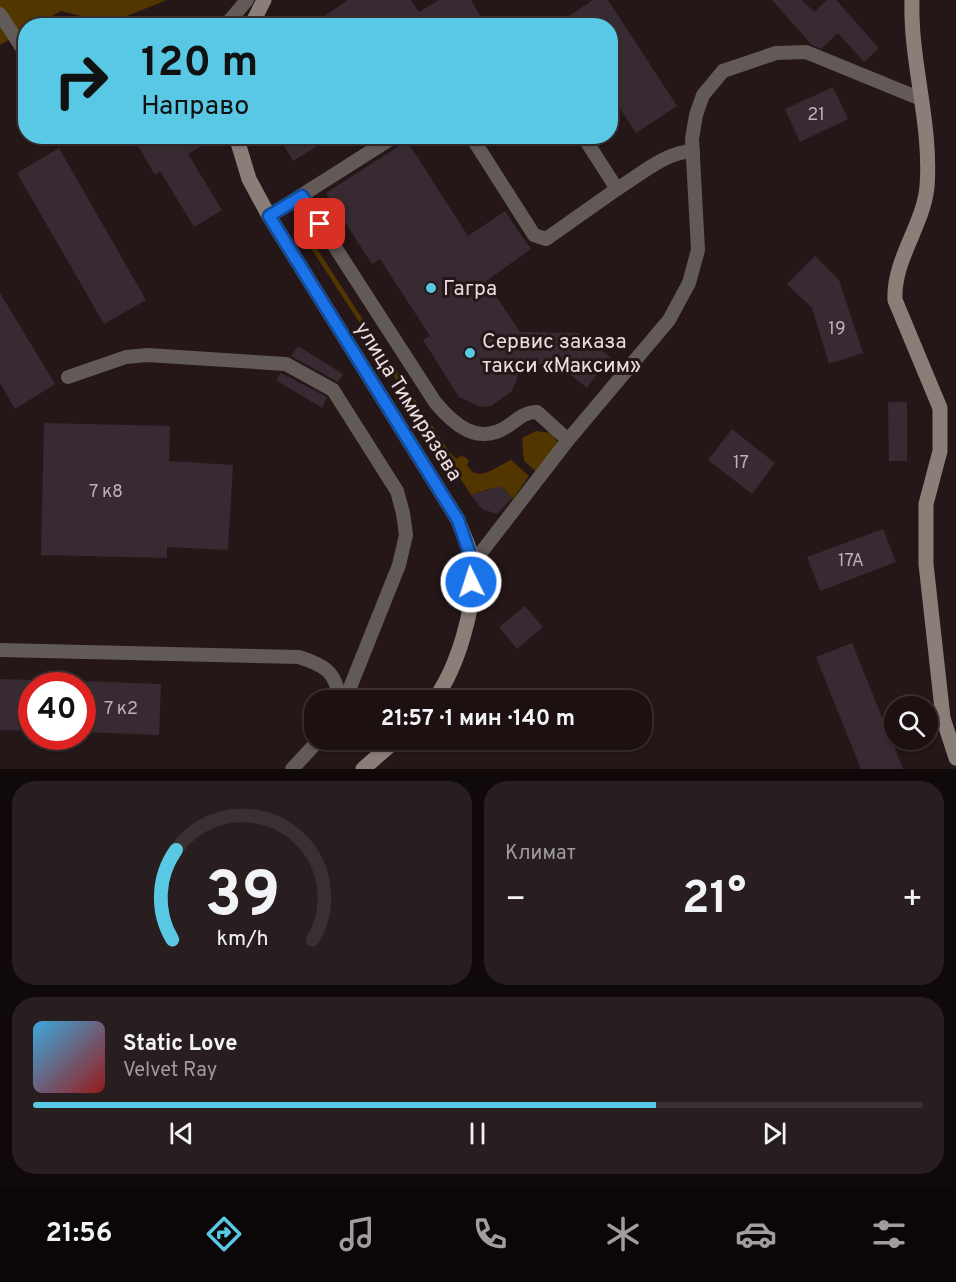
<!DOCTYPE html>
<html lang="ru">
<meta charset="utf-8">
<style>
:root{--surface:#1c1011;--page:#291e1f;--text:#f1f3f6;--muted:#a09d9f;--line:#3a3031;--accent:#58c8e4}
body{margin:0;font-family:Overpass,sans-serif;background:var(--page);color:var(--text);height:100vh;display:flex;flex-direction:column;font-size:22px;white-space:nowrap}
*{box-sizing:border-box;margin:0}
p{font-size:20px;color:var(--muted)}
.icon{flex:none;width:33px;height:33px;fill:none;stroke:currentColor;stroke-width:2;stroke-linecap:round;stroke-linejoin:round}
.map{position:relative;height:769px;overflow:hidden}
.panel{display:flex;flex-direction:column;gap:12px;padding:12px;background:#0f0909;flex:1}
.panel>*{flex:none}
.banner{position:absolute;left:18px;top:18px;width:600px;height:126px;border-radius:24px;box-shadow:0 2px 4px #0004,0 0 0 2px var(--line);background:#58c8e4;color:#111;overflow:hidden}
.controls{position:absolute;left:884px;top:696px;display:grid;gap:12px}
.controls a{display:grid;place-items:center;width:54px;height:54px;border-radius:50%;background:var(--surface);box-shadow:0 2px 4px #0004,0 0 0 2px var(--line);font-size:30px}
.speed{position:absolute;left:18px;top:672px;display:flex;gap:12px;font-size:30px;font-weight:700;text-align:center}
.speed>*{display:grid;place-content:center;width:78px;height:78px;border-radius:50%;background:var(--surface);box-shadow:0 2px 4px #0004,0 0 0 2px var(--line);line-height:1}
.speed .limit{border:9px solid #d22;background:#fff;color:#111}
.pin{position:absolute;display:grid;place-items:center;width:51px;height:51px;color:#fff;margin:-26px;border-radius:12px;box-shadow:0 3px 9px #0006}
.me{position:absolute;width:66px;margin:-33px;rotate:356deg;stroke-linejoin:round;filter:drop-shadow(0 0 4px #0008)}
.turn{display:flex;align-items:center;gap:21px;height:126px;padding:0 24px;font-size:27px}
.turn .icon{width:78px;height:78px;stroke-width:2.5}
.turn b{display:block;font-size:42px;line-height:51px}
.big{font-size:45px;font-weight:700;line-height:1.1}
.panel .widget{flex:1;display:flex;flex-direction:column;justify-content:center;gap:9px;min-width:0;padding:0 21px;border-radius:24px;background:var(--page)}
.panel .dial{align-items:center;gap:0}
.dial svg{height:156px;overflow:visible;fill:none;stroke:var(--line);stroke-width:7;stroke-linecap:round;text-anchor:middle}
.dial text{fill:var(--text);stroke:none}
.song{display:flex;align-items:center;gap:18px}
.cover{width:72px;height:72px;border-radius:9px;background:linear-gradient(135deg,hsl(200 70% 55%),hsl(0 70% 35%))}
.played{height:6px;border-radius:3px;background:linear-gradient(90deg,var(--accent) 70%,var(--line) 70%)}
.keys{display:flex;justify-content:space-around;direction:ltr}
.heat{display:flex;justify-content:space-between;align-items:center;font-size:33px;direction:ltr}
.panel .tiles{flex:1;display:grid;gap:12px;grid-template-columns:1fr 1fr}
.widget:last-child{grid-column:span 2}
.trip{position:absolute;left:304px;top:690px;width:348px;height:60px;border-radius:24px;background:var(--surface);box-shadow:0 2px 4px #0004,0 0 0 2px var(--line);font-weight:700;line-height:60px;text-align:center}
.tab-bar{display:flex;height:96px;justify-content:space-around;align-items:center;background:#0b0607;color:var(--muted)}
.tab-bar .icon{width:42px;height:42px}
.tab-bar .on{color:var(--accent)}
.tab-bar b{font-size:27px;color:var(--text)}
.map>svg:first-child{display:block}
</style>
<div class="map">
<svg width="956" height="769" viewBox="0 0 956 769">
<rect width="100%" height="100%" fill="#251617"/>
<g fill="#513600">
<polygon points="0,0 167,0 109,23 61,11 35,25 26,26 25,31 0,45"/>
<path d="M302,226L450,453L457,459L461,455L469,460L467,465C478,485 497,465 511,460L529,476L513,499L504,489L494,494L492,488L471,495L300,231Z"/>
<polygon points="536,431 552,433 557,442 557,447 538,473 524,461 522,438"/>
</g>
<g fill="#382a32">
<polygon points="348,0 411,0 419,12 439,0 471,0 486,26 310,26"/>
<polygon points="593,0 608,0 677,106 636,133 610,93 610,26 554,26"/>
<polygon points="772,0 802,0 814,12 827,0 836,0 879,48 864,62 838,33 821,49 812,45"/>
<polygon points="833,87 848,119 800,142 785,109"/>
<polygon points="132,136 218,136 188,154 222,210 194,227 160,171 155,175"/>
<polygon points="278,136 333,136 293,161"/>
<polygon points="407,141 468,236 505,211 531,249 486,281 520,332 579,333 610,357 587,388 556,363 519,367 517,380 511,392 491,406 480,407 459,397 423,340 430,336 380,259 372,264 326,193"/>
<polygon points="59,148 146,300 104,324 17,173"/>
<polygon points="815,256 839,280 863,353 829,364 812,308 787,284"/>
<polygon points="0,293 55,384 15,409 0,383"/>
<polygon points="298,346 343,374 338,382 291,356"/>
<polygon points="281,373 327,397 322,408 276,380"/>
<polygon points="888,402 907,402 907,461 889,461"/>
<polygon points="44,423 170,426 169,461 233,465 228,550 167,547 167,558 41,555"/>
<polygon points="732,429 775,463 752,494 708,460"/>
<polygon points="501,486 512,498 497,514 482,509 471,495"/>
<polygon points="883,529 896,562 820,591 807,557"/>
<polygon points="525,606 543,627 517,649 499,627"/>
<polygon points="852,643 903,769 861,769 816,657"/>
<polygon points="0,679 32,680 32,731 0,730"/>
<polygon points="82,681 161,684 159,735 82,732"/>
</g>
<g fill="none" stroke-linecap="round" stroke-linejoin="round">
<g stroke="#615a57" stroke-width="14">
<polyline points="0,14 26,54"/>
<polyline points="225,26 247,0"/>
<polyline points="471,136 534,235 546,239 617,189"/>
<path d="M583,136L617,189C640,175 665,152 693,151"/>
<path d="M302,196L435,402C454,425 478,446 508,426C518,419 525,412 537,412L568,440"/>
<polyline points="269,216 395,136"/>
<polyline points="68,377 126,357 147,355 286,364 333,390 397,491 403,513 406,535 399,565 345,700"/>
<polyline points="473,563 568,440 669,320 689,283 698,250 692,139 696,115 703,95 723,71 776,53 806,52 921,99"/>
<path d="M0,650L299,657C324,665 337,672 339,700"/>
<polyline points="292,769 319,740"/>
</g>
<g stroke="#8a7e79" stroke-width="15">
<path d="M912,0C910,62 932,124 927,187C923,226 893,260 895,300L940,408V451L926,504V564L943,718L956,758"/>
<polyline points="251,26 264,0"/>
<path d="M236,136L249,179L269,216L458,520C462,533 472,550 473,564C476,606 458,667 434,700"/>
<polyline points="363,769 396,740"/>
</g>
</g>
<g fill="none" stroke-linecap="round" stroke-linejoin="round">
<defs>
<polyline id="route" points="320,224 302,196 269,216 458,520 473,563 471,582"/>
</defs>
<use href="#route" stroke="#114b97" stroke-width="15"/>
<use href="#route" stroke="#1a73e8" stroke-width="10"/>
</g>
<g fill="#58c8e4" stroke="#251617" stroke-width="2">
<circle cx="431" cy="288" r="6"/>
<circle cx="470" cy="353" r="6"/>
</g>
<g text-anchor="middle" stroke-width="6" stroke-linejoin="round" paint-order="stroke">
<g font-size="18" fill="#beb1b4">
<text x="816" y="120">21</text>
<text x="837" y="334">19</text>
<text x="741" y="468">17</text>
<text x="106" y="497">7 к8</text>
<text x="851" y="566">17А</text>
<text x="121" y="714">7 к2</text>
</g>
<g font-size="21" fill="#eadedf" stroke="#251617" text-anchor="start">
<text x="443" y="295">Гагра</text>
<text x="482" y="348">Сервис заказа<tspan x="482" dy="24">такси «Максим»</tspan></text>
</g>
<g font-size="21" fill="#eadedf" stroke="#251617">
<text transform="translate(409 401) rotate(58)" y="7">улица Тимирязева</text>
</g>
</g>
</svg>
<div class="controls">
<a><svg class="icon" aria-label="search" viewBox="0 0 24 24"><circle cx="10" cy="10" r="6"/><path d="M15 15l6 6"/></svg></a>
</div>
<div class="speed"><div class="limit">40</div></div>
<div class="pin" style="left:320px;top:224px;background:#d93025"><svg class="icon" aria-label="arrive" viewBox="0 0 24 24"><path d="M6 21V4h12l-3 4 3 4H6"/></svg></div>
<svg class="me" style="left:471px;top:582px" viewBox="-20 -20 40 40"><circle r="17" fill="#1a73e8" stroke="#fff" stroke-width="3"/><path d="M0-11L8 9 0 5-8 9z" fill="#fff"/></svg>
<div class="trip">21:57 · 1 мин · 140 m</div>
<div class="banner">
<div class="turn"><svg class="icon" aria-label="right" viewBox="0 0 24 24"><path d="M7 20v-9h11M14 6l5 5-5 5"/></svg><div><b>120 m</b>Направо</div></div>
</div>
</div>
<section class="panel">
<div class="tiles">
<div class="widget dial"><svg viewBox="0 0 100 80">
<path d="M14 69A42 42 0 1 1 86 69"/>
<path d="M14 69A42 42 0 0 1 16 23" stroke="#58c8e4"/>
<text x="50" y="56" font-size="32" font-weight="700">39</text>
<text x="50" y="72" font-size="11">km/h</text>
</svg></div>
<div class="widget"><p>Климат</p>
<div class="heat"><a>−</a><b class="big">21°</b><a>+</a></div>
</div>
<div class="widget">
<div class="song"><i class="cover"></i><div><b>Static Love</b><p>Velvet Ray</p></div></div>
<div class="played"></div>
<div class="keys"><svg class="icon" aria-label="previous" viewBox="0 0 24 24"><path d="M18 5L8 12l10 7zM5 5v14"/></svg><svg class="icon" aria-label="pause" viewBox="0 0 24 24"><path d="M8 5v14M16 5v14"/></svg><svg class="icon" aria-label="next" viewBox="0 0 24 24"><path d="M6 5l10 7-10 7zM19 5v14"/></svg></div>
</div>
</div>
</section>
<nav class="tab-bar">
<b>21:56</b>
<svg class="icon on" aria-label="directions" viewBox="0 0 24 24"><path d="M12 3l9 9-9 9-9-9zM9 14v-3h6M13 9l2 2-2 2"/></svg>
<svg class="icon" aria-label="music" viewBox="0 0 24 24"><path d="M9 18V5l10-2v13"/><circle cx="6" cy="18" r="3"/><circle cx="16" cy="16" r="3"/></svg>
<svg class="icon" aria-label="phone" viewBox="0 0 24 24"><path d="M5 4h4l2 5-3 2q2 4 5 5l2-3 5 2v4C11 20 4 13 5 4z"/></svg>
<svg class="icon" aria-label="climate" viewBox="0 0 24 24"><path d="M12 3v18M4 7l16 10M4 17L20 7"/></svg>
<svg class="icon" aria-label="car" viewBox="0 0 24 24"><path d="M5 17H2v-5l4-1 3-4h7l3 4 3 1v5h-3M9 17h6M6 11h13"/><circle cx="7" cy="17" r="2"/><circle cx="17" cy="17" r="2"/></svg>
<svg class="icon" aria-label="filters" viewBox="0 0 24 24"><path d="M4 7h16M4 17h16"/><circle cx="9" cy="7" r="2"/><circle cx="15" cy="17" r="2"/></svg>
</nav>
